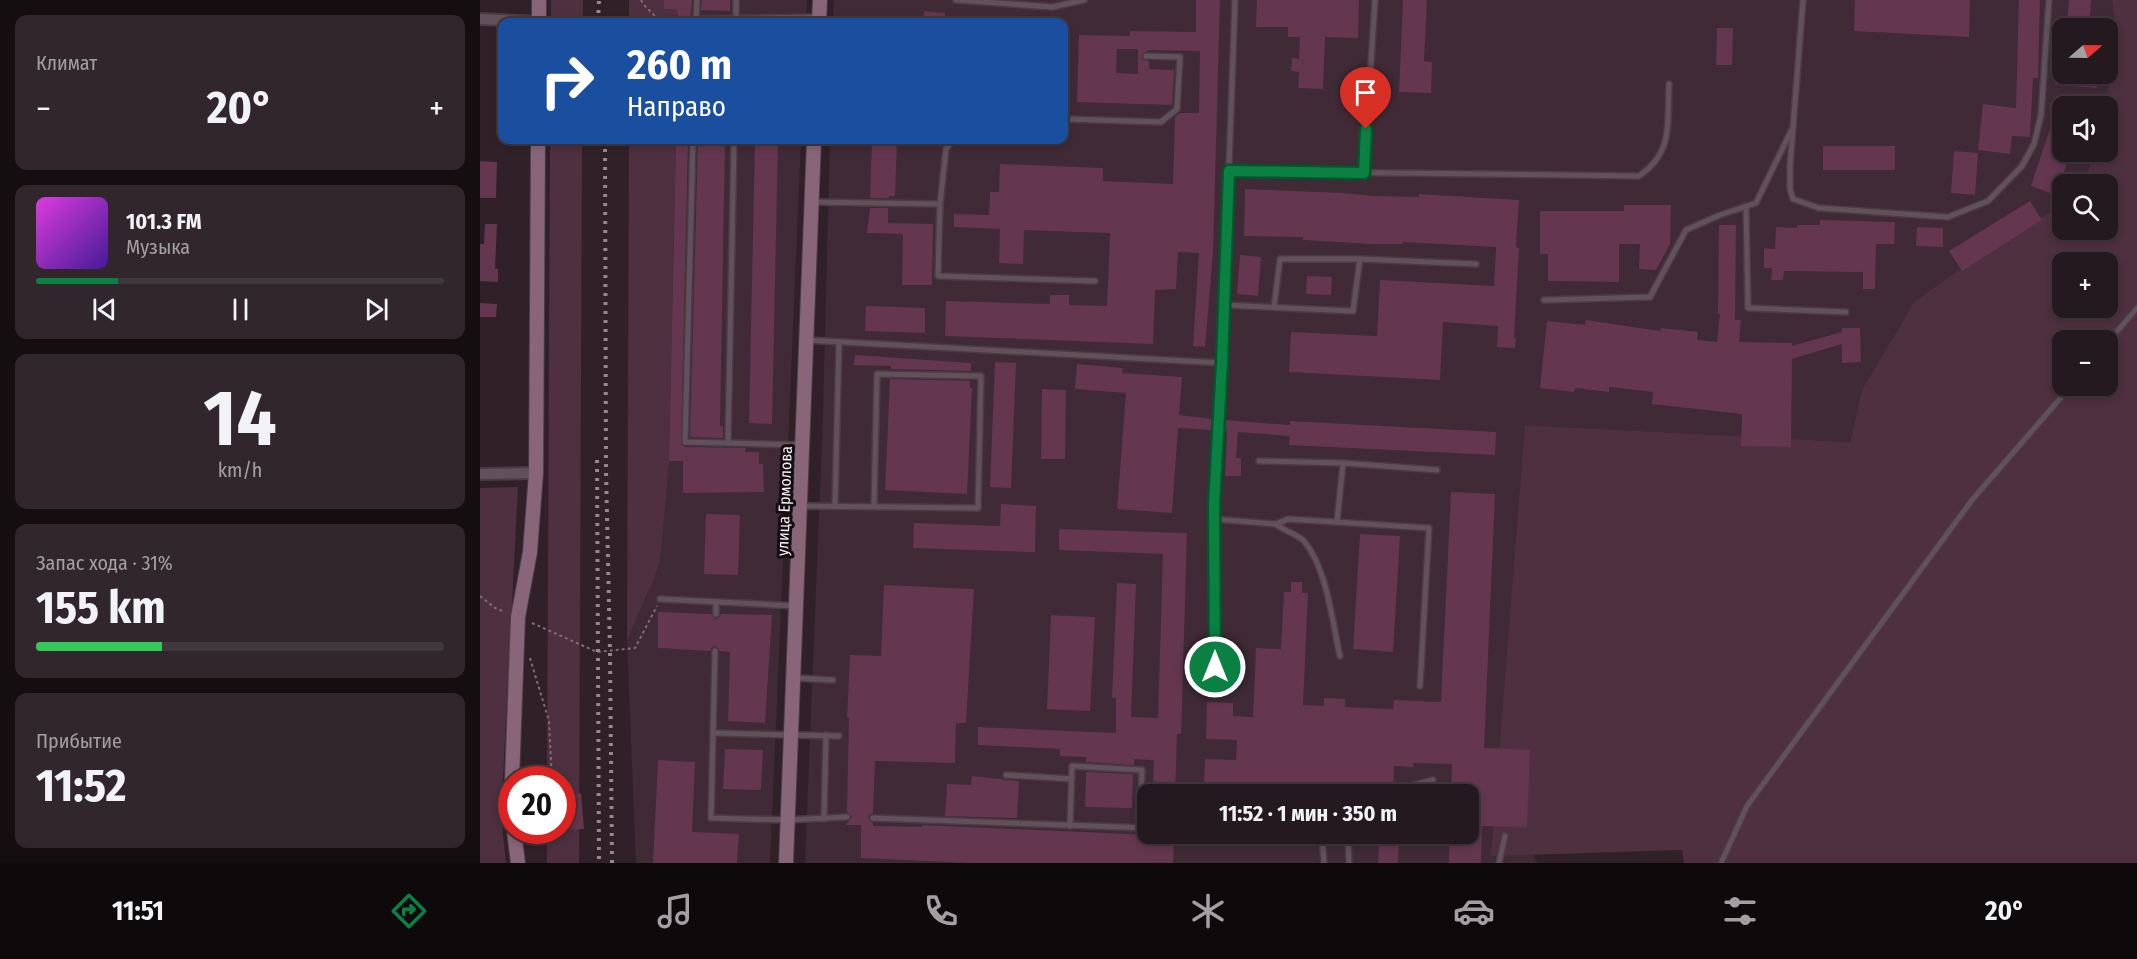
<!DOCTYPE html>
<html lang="ru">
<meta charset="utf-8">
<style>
:root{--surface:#24191f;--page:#30262c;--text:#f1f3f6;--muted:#a3a0a4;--line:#41383d;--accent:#0b8043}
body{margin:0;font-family:"Fira Sans Condensed",sans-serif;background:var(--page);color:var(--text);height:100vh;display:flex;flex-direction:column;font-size:22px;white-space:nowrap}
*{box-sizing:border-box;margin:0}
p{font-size:20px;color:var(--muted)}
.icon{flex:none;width:33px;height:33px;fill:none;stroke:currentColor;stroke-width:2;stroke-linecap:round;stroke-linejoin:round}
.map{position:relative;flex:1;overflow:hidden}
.drawer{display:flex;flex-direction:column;gap:15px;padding:15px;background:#140e11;width:480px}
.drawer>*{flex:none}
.banner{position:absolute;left:18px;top:18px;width:570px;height:126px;border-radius:12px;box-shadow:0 3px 9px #0003,0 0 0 2px var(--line);background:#1a4fa0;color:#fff;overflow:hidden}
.needle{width:39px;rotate:70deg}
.controls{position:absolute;left:1572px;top:18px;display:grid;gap:12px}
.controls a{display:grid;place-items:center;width:66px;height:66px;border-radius:12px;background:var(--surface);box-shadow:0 3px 9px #0003,0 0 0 2px var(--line);font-size:30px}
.speed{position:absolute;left:18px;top:766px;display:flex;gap:12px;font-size:30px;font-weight:700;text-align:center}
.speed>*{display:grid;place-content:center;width:78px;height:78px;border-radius:50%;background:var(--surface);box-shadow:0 3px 9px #0003,0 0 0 2px var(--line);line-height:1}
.speed .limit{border:9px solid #d22;background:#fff;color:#111}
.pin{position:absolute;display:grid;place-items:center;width:51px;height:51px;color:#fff;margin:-62px -26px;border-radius:50% 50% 50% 0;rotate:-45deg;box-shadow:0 0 6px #0007}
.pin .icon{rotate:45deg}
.me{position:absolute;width:66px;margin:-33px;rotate:0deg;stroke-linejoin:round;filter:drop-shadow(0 0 4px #0008)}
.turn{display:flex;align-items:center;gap:21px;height:126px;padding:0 30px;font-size:27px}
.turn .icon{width:78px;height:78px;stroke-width:2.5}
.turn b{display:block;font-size:42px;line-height:51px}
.big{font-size:45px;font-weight:700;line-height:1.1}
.drawer .widget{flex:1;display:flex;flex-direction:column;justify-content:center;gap:9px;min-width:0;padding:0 21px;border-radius:12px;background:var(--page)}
.drawer .dial{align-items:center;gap:0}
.dial b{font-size:78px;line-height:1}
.song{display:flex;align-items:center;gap:18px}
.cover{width:72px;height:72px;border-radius:9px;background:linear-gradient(135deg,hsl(300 70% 55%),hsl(260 70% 35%))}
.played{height:6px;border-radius:3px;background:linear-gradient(90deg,var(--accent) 20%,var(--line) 20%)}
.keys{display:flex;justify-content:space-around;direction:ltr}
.heat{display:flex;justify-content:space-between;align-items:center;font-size:33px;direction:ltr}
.charge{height:9px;border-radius:4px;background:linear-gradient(90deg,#34c759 31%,var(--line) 0)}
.trip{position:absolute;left:657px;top:784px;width:342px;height:60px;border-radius:12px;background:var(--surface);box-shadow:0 3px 9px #0003,0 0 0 2px var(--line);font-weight:700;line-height:60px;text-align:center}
.dock{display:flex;height:96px;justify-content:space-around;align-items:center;background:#0e0a0c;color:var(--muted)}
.dock .icon{width:42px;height:42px}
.dock .active{color:var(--accent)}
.dock b{font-size:27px;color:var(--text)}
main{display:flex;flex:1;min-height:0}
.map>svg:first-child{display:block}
</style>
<main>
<section class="drawer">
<div class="widget"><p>Климат</p>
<div class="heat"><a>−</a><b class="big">20°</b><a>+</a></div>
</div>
<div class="widget">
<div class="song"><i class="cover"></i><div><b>101.3 FM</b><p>Музыка</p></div></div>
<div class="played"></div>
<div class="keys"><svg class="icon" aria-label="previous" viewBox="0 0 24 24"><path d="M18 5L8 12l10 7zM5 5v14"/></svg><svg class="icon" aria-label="pause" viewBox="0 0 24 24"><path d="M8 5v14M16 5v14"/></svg><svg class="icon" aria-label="next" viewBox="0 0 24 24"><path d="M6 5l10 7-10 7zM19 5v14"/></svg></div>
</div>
<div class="widget dial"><b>14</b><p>km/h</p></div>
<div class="widget"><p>Запас хода · 31%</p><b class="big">155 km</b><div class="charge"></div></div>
<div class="widget"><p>Прибытие</p><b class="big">11:52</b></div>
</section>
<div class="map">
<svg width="1657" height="863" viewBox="0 0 1657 863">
<rect width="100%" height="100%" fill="#302129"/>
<g fill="#3f2a36" fill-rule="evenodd">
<polygon points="199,0 327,0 326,22 198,22"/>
<path d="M354,0H1632L1638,46L1624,106H1582V152H1613L1605,184H1582V205L1382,390L1370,442L1045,425L1054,855L1057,863H325L343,415L350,140H584V22H353ZM1582,28H1628V74H1582ZM668,795H988V834H668Z"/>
<polygon points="196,140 321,140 290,863 156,863 147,641 180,564 189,461"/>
</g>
<g fill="#4e3040" fill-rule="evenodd">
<rect x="71" y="0" width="32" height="22"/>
<polygon points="149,0 199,0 198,22 149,22"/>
<path d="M1632,0H1657V863H1204L1202,850L1011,856L1045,425L1370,442L1382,390L1434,302L1472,275L1582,205V230H1628V184H1605L1613,152H1628V106H1624L1638,46ZM1582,262H1628V308H1582ZM1582,340H1628V386H1582Z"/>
<polygon points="70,140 102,140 99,863 67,863 67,831 82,831 82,780 67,780"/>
<polygon points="149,140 196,140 189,464 180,564 147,641"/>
<polygon points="38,487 21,816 26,863 0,863 0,488"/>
</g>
<g fill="#643650" fill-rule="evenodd">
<polygon points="184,0 212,0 210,22 199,22 197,9 184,9"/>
<polygon points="222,0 250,0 250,11 221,10"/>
<path d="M716,0H740L733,253L725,347L713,346L719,253L698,252L696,289L675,290L673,344L465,336L466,301L570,304V295H589V305L627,306L630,233L544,230L543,264L519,263L520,229L474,227V214L509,215L510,192H519L520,164L623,168V181L693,184L695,117L700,113H719L720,51L669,50L662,54L663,60L669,61V69L694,70L692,105L597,102L599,35L650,36V31L716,32ZM637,49H658V74L636,73Z"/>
<polygon points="777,0 879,0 878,38 845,37 843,89 818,88 819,72 811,71 812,58 819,59 820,37 808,37 808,27 776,27"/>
<polygon points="923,0 947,0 944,61 952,62 951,93 919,92"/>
<polygon points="1375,0 1490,0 1489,37 1374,31"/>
<polygon points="1539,0 1560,0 1558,78 1553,78 1550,137 1532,136 1530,154 1498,150 1503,104 1536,108"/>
<polygon points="1589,0 1611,0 1609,28 1587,28"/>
<polygon points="444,11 465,13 465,22 443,22"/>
<polygon points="1237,28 1253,28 1252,65 1236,65"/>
<polygon points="1576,74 1618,74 1617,88 1575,85"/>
<polygon points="1570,129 1582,134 1582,152 1591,152 1576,195 1551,186"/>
<polygon points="196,140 208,140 201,444 205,447 266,448 265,452 279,452 279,464 283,464 284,492 203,493 203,461 189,461"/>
<polygon points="218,140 245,140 240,426 243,426 243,438 210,437"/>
<polygon points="275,140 298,140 292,424 269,423"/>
<polygon points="392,140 417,140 415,196 409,196 409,198 390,198"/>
<rect x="1343" y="146" width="72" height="24"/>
<polygon points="1474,151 1498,153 1495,195 1471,193"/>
<polygon points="0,161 17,162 16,198 0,198"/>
<polygon points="765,189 864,193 894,196 939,197 939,194 1039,200 1036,247 1039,248 1034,338 1036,338 1035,348 1017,347 1018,326 963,322 960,380 809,372 811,332 897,336 900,280 1014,286 1016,247 923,242 923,244 892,244 823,240 823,237 764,236"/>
<polygon points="1550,201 1562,220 1482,271 1469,251"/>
<polygon points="1144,205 1191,205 1190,244 1176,270 1159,269 1160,244 1139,244 1139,282 1068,281 1068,254 1060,254 1060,211 1144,211"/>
<polygon points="390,208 408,208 408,223 453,224 452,285 422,285 423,234 387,233"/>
<polygon points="1340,220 1415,222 1414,244 1396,244 1395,289 1383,289 1383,272 1304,271 1303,280 1291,280 1292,268 1284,268 1284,248 1295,249 1296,227 1317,228 1317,225 1340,225"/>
<polygon points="5,224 17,224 15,269 18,269 18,282 0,281 0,244 4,244"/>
<polygon points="1239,225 1256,225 1255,320 1261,320 1259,342 1312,343 1312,346 1362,332 1362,328 1380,328 1381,362 1362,363 1362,344 1312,359 1311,447 1261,446 1262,414 1172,404 1173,392 1129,387 1129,392 1095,388 1094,392 1060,388 1067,321 1105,325 1106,320 1180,331 1181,328 1218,332 1217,340 1237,342 1240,314 1238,314"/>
<polygon points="1437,227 1463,228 1463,247 1436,246"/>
<polygon points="760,255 781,257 778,296 757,294"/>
<polygon points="827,276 852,277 851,295 826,294"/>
<polygon points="0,303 17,304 16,317 0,317"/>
<polygon points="386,306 445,308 445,333 385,331"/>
<polygon points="375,355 491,363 491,371 411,369 411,366 374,365"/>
<polygon points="515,362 536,363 531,488 510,487"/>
<polygon points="597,364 643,368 642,373 702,377 699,415 734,419 733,430 698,428 692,513 637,509 646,393 595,389"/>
<polygon points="410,379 490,381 490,388 492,388 487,494 405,490"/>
<polygon points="562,389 586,390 585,459 561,459"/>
<polygon points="744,420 810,425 810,421 1016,432 1015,455 809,445 810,436 758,432 756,458 761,458 761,476 745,476 747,431 743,431"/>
<polygon points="971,492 1015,494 1004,748 1050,750 1047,827 1002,826 1001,863 969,863 969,834 988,834 988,795 971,795 972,764 933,763 933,767 914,766 913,795 816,795 816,788 724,784 725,759 756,760 757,740 726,739 727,702 753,703 753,716 773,717 776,648 801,649 804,592 811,592 811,582 822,582 822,593 828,593 823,705 844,706 844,698 865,699 865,707 913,709 914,700 961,702"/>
<polygon points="521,504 556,506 555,552 433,548 434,523 520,526"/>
<polygon points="226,514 260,515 258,575 224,574"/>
<polygon points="579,529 707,533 701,734 697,734 695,795 673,795 674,760 654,759 654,765 606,762 606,757 580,756 580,749 498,745 498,727 636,733 636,698 632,698 637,583 656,584 651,717 678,718 683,554 579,550"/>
<polygon points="880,534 920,536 913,652 873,649"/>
<polygon points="404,585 494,589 486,723 476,723 475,763 395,761 393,813 389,815 388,818 393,823 393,826 442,827 442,825 694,836 693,863 489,863 381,858 381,825 366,825 372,817 367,812 369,717 367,717 370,655 401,656"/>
<polygon points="178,612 231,614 235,619 239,618 241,614 292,615 285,723 248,721 250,652 240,651 236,646 232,647 230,651 178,648"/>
<polygon points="571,615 615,617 610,711 567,709"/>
<polygon points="245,749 283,750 281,790 243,789"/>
<polygon points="178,760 215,762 212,832 259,834 257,863 173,863"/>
<polygon points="606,772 653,774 652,808 605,807"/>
<polygon points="492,776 539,781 537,818 465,816 467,784 491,785"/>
<polygon points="101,793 104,829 82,830 82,795"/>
<polygon points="899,843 919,844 918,863 898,863"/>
</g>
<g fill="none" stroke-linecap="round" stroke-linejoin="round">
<defs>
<g id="lane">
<polyline points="476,0 572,7 604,0"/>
<polyline points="1323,0 1310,166 1310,189 1313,199 1339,208 1468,217 1508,201 1542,166 1554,144 1561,115 1569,0"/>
<polyline points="216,19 338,17"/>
<polyline points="216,21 217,0"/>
<polyline points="256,22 256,0"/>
<polyline points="584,119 681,122 697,109 700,57 666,56"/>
<polyline points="213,140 205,442 248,443 254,140"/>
<path d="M749,171L1159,176C1194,152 1187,123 1189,84"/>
<polyline points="884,173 895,0"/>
<polyline points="333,202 460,204 466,149 473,140"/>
<polyline points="460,204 458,276 615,281"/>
<polyline points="1266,206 1268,308 1366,312"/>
<polyline points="1064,300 1170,297 1206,230 1240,215 1276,203 1311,131"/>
<polyline points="744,305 873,311 880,259"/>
<polyline points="794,307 800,259 880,259 996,264"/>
<polyline points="326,340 742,363 734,504 735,689"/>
<polyline points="1628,342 1657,308"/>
<polyline points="742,363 755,0"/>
<polyline points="248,443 321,445"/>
<polyline points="779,461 863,463 957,470"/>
<polyline points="355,505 359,342"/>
<polyline points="321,506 498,508 501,376 397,374 394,506"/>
<polyline points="734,519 796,524 808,519 949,528 940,686"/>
<polyline points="857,522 863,463"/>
<path d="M796,524C804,531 817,534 824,541C847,568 852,621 860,656"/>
<polyline points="180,599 316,606"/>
<polyline points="236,614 236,602"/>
<polyline points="235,651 231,818 307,820 367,817"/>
<polyline points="315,678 353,680"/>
<polyline points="234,733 359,736"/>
<polyline points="526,775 592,779"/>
<polyline points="922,795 926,787 953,780"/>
<polyline points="393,818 668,828"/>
<polyline points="344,819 346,735"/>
<polyline points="590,826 592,766 662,770 661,799"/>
<polyline points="842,834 844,863"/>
<polyline points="868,834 869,863"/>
<polyline points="1019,863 1025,836"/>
<polyline points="1241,863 1267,806 1492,500 1591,386"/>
</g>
<g id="street">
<polyline points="0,19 59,22"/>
<polyline points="0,474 56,473"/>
</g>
<g id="secondary">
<polyline points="59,22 59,0"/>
<polyline points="339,22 340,0"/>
<polyline points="32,780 38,617 50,552 56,473 58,140"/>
<polyline points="34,831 38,863"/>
<polyline points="306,863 334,140"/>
</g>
</defs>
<use href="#lane" stroke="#4a3c44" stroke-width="8"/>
<use href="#street" stroke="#4a3c44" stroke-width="14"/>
<use href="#secondary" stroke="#4a3c44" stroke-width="16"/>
<g stroke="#7b6e75" stroke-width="2" stroke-dasharray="3 3" stroke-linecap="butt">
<polyline points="161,0 164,5 179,20 206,20"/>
<polyline points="0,596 15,608 25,612"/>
<polyline points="52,623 117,652 155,648 177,606"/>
<polyline points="50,658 69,721 72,780"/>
</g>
<use href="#lane" stroke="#62505a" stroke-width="5"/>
<use href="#street" stroke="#62505a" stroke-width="10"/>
<use href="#secondary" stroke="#896579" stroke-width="14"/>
<g stroke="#95888f" stroke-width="4" stroke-dasharray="3 6" stroke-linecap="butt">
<polyline points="118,22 119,0"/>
<polyline points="125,140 126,471 130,651 132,863"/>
<polyline points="117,460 119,863"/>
</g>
</g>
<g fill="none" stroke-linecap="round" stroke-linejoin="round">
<defs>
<polyline id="route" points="735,667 734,504 742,363 749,171 884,173 886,129"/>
</defs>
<use href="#route" stroke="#07532c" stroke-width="15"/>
<use href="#route" stroke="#0b8043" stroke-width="10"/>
</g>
<g text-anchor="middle" stroke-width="6" stroke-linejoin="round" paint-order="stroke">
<g font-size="16" fill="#faeff5" stroke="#140d11">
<text transform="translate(304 501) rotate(-88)" y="6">улица Ермолова</text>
</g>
</g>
</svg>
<div class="controls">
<a><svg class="needle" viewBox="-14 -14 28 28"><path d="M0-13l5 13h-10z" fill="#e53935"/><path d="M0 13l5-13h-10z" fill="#a3a0a4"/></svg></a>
<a><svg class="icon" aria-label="sound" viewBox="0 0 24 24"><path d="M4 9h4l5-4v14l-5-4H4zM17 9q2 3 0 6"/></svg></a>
<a><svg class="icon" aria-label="search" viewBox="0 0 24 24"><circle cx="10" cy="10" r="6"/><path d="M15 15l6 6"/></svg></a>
<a>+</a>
<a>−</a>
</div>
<div class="speed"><div class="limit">20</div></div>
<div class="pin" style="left:886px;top:129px;background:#d93025"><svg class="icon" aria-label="arrive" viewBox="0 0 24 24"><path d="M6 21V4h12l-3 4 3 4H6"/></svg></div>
<svg class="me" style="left:735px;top:667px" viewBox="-20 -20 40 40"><circle r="17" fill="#0b8043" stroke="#fff" stroke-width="3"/><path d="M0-11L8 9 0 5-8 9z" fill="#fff"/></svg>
<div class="trip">11:52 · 1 мин · 350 m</div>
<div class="banner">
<div class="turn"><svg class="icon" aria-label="right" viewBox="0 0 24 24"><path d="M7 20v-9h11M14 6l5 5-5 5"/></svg><div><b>260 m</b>Направо</div></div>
</div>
</div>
</main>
<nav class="dock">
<b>11:51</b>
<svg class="icon active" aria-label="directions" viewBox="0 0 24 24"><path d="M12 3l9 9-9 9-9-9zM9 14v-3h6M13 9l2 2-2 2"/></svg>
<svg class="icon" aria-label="music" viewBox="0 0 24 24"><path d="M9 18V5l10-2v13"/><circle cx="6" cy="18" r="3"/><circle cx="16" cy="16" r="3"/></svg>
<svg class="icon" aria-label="phone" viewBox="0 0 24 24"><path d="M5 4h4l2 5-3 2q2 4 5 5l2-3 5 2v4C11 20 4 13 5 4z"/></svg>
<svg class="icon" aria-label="climate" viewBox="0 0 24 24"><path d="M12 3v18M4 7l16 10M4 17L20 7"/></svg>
<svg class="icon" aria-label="car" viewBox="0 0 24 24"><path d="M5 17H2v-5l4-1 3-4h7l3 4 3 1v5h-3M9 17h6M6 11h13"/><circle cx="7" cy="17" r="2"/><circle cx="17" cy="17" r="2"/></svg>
<svg class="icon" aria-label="filters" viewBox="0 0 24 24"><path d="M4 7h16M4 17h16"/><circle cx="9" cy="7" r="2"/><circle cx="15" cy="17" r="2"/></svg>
<b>20°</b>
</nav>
